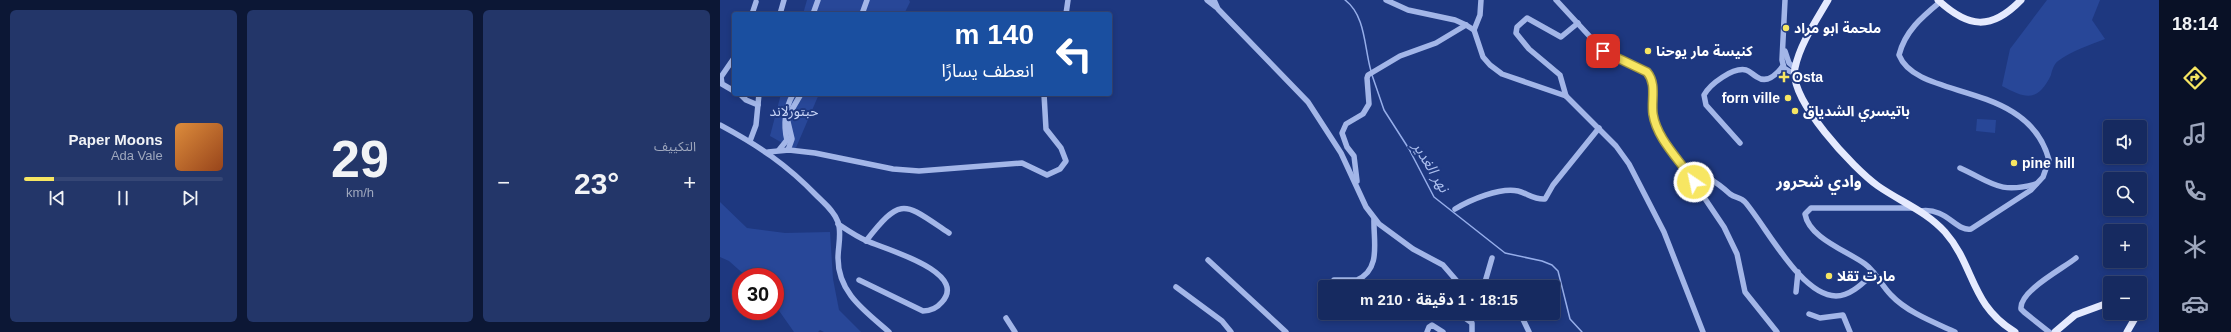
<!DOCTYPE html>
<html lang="ar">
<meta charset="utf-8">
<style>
:root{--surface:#162a60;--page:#233669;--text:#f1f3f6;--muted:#9ea7bd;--line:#354675;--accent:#f7e662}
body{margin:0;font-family:Arial,"Noto Sans Arabic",sans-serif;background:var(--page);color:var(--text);direction:rtl;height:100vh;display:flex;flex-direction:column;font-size:15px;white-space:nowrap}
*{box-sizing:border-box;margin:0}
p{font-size:13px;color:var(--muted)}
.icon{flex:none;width:22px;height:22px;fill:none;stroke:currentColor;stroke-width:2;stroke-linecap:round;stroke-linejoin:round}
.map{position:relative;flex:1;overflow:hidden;direction:ltr}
.panel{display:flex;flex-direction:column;gap:10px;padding:10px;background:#0c1735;width:720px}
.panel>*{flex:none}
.banner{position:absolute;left:12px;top:12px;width:380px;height:84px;border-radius:4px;box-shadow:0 2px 6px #0003,0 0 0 1px var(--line);direction:rtl;background:#1a4fa0;color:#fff;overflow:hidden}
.fabs{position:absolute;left:1383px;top:120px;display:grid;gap:8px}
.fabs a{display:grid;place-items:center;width:44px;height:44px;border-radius:4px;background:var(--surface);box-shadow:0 2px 6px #0003,0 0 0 1px var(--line);font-size:20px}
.speed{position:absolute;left:12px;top:268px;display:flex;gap:8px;font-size:20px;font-weight:700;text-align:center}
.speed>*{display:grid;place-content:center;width:52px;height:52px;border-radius:50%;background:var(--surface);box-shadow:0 2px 6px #0003,0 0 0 1px var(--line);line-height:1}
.speed .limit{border:6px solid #d22;background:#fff;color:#111}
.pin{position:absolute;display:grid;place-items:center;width:34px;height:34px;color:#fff;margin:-17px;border-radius:8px;box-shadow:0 2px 6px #0006}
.me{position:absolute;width:44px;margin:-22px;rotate:326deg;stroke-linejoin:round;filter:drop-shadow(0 0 3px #0008)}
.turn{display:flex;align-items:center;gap:14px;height:84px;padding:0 12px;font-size:18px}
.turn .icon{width:52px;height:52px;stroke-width:2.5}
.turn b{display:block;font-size:28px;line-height:34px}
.big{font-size:30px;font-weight:700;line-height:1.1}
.panel .widget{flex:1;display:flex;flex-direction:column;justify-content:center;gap:6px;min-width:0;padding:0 14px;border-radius:6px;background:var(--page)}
.panel .dial{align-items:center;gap:0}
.dial b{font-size:52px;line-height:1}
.song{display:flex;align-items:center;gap:12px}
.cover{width:48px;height:48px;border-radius:6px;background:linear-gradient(135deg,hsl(30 70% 55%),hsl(20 70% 35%))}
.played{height:4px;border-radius:2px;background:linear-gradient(90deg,var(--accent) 15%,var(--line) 15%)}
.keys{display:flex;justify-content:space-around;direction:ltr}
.heat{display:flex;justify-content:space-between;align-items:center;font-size:22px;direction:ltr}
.panel .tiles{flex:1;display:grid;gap:10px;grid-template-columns:repeat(3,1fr)}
.trip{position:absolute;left:598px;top:280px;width:242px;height:40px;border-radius:4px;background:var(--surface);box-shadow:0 2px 6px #0003,0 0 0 1px var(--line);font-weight:700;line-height:40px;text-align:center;direction:rtl}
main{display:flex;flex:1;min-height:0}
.tabs{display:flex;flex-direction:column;width:72px;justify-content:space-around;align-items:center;background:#091126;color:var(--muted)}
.tabs .icon{width:28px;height:28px}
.tabs .selected{color:var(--accent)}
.tabs b{font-size:18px;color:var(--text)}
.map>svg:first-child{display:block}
</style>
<main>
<nav class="tabs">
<b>18:14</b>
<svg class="icon selected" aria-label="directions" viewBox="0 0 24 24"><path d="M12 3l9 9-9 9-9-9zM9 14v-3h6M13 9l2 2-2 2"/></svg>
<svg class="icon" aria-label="music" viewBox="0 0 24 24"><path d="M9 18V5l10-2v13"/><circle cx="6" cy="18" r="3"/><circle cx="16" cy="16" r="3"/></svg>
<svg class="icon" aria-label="phone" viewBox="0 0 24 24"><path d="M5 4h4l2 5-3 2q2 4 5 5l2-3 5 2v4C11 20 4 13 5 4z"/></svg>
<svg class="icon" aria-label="climate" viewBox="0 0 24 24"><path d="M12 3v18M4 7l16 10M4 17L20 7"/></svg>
<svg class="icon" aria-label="car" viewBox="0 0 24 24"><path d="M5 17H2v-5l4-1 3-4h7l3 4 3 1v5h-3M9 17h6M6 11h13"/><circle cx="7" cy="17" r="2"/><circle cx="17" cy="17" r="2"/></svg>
</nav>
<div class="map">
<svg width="1439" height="332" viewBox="0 0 1439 332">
<rect width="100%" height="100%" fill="#1e3880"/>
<g fill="#284798">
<polygon points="87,0 189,0 190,2 184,14 83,14"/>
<path d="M1327,0H1380L1372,20L1385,39C1370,45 1351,51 1338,61C1334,64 1332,70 1331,75C1318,102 1306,99 1282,86L1290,49Z"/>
<polygon points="61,94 99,94 75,150 50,136"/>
<polygon points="1257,119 1276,120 1275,133 1256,131"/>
<polygon points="0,202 27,228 65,233 110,232 113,279 119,310 141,332 104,332 100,330 98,332 74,332 55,305 55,277 27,277 9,261 0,257"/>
</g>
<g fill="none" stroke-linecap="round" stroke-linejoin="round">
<g stroke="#96aeea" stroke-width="1.5">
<path d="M625,0C646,16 644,47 651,71"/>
<polyline points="652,75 664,110 689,149 714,197 785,253 822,261 832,265 838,271 850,319 862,332"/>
</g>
<g stroke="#a3b6e8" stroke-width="5.5">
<polyline points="487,0 496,7"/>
<polyline points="494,0 498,9 588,102 621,153 646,207 659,224 693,249 723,265 742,287"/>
<polyline points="666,0 688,10 735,20 746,25 754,30 763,57 770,65 782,74 846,96 896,146 909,164 944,232 983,332"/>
<polyline points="836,0 885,53 922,69 932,78 933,113 936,126 1004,227 1017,254 1025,292 1057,332"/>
<polyline points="1065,0 1062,60 1064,68 1074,74"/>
<polyline points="32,14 36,2"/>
<polyline points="60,14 64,0"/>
<polyline points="93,14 98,0"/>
<polyline points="142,14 147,0"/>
<polyline points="346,14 348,0"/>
<polyline points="754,30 760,15 761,0"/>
<polyline points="1065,51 1069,63 1075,68"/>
<polyline points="14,58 1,77 2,84 14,91"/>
<polyline points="20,94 26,100 38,105"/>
<polyline points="846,96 840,75 809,49 796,33 797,27 807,18 841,37 858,23"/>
<path d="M0,125C39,146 66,164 97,196C105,204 114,211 118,222C122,233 118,246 118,258C118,293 145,311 169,332"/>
<polyline points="30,141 36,125 39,94"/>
<path d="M1020,143L986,105L984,95C990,84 1013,67 1026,70C1030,71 1033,75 1037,77C1047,84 1057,74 1063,66"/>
<path d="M59,150L67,140C63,124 65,109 73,94"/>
<polyline points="68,150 72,139 67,118 81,94"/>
<polyline points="48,152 69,150 95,153 173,169 199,171 302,163 327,175 340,169 346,161 341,148 326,129 324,94"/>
<path d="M1240,168C1273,183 1279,194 1316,184"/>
<path d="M968,172C984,173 998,183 1010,194C1015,198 1021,197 1025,202C1046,226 1081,296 1116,296C1131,296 1144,282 1154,273"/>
<polyline points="637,181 634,156 627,147 622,133 626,124 643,114 649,104 647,78 648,75 680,56 716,43 746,25"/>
<path d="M1194,208H1091L1085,214C1089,238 1127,251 1145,264C1156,272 1161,285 1171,295C1187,312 1213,322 1235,332"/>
<path d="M735,209C750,200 780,187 798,191C807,193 814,200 825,199L833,185L879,128"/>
<path d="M1200,211C1227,207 1236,232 1251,229L1311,190L1323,177L1329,160C1308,80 1197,101 1179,55C1185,31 1202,17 1220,2"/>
<path d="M118,224C127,230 137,237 147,241C165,249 249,272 222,302C217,308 211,311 203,311L139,280"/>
<path d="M146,241C182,195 184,203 229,233"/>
<polyline points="488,260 566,332"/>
<path d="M614,280H637C662,269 653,240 654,219"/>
<polyline points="456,287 502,321 511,332"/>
<polyline points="771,287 765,282 772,258"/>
<polyline points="1076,292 1078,272"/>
<polyline points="738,313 752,323 752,332"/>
<polyline points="800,313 809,332"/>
<polyline points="1089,314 1100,318 1123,315 1130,332"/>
<polyline points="286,318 295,332"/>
<polyline points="707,332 709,327 712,325 723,332"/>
<path d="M1329,332L1304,312L1301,309C1299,291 1344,268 1356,258"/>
</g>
<g stroke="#e5eafe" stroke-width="7">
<path d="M1108,0C1096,21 1080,44 1075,68C1068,99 1134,169 1158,186C1181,202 1206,211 1225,232C1255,266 1250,305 1295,332"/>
<path d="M1218,0C1248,28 1271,31 1301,0"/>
<polyline points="1406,283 1416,280 1423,286 1424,294 1420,309"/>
<polyline points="1335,332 1355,315 1385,304 1390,300"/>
<polyline points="1407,332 1418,313"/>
</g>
</g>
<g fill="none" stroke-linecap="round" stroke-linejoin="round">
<defs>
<path id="route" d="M883,51L927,72C937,84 931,100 933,114C937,140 961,161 974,182"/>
</defs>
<use href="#route" stroke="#a19640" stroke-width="10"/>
<use href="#route" stroke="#f7e662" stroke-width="7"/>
</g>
<g fill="#f7e662" stroke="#1e3880" stroke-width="1.5">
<circle cx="1066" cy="28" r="4"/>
<circle cx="928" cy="51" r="4"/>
<path d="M1062 71h4v4h4v4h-4v4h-4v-4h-4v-4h4z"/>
<circle cx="1068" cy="98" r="4"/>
<circle cx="1075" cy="111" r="4"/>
<circle cx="1294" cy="163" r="4"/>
<circle cx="1109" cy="276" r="4"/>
</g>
<g text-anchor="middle" stroke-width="4" stroke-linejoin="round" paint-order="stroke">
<g font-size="14" font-weight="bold" fill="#fff" stroke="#1e3880" text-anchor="start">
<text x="1074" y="33">ملحمة ابو مراد</text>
<text x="936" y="56">كنيسة مار يوحنا</text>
<text x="1072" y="82">Osta</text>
<text x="1060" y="103" text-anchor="end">forn ville</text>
<text x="1083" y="116">باتيسري الشدياق</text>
<text x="1302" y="168">pine hill</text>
<text x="1117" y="281">مارت تقلا</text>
</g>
<g font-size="14" fill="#c7d4f6" stroke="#1e3880">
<text x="74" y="116">حبتورلاند</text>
</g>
<g font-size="15" font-style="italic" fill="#aec1f0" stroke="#1e3880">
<text transform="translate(711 167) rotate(59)" y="5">نهر الغدير</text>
</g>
<g font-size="16" font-weight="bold" fill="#fff" stroke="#1e3880">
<text x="1099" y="187">وادي شحرور</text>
</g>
</g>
</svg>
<div class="fabs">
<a><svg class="icon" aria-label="sound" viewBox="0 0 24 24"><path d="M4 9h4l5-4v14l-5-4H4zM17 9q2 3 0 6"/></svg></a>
<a><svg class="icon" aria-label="search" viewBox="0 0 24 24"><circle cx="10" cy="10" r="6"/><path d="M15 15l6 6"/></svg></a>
<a>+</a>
<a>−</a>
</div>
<div class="speed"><div class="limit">30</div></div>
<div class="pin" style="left:883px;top:51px;background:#d93025"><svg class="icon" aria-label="arrive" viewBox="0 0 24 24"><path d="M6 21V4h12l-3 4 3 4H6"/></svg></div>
<svg class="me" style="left:974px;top:182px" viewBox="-20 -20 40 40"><circle r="17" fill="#f7e662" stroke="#fff" stroke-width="3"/><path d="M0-11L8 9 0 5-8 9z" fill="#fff"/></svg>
<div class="trip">18:15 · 1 دقيقة · 210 m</div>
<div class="banner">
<div class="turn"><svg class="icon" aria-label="left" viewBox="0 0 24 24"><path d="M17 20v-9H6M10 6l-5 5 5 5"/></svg><div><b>140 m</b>انعطف يسارًا</div></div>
</div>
</div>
<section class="panel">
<div class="tiles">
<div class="widget"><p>التكييف</p>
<div class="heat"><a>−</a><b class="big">23°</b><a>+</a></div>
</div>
<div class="widget dial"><b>29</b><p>km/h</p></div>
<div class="widget">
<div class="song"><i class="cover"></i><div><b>Paper Moons</b><p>Ada Vale</p></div></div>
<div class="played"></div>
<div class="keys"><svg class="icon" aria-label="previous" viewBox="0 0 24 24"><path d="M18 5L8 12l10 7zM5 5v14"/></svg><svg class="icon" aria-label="pause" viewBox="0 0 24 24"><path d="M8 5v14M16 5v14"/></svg><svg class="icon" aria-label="next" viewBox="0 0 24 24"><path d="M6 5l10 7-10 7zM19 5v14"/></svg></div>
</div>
</div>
</section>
</main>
